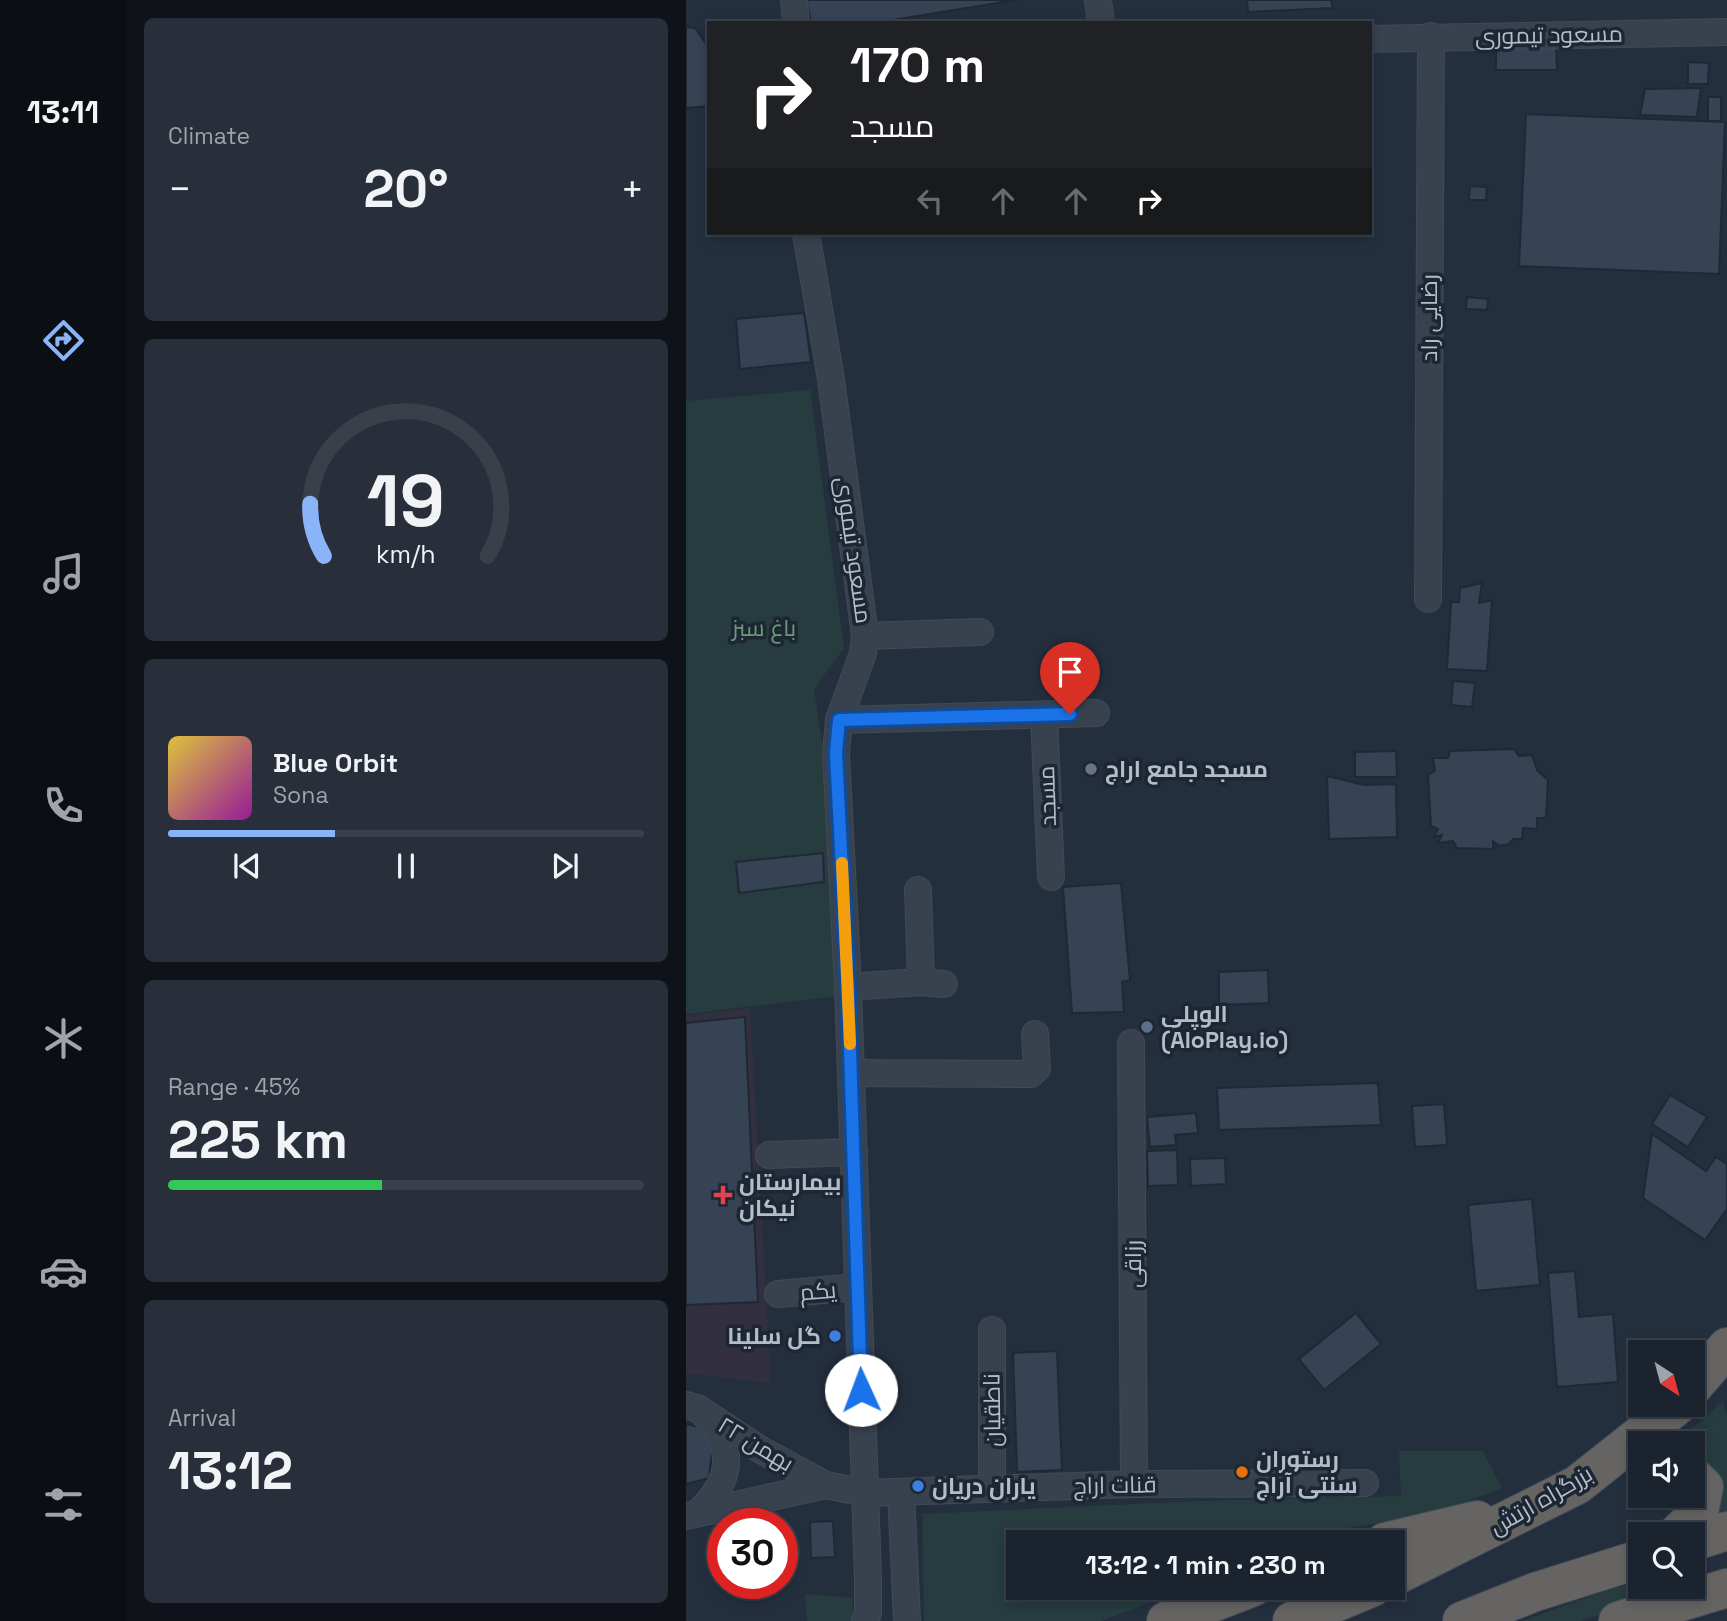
<!DOCTYPE html>
<meta charset="utf-8">
<style>
:root{--surface:#1b232e;--page:#282f3a;--text:#f1f3f6;--muted:#a0a4aa;--line:#39404a;--accent:#8ab4f8}
body{margin:0;font-family:"Space Grotesk",Cairo,sans-serif;background:var(--page);color:var(--text);height:100vh;display:flex;flex-direction:column;font-size:26px;white-space:nowrap}
*{box-sizing:border-box;margin:0}
p{font-size:23px;color:var(--muted)}
.icon{flex:none;width:38px;height:38px;fill:none;stroke:currentColor;stroke-width:2;stroke-linecap:round;stroke-linejoin:round}
.map{position:relative;flex:1;overflow:hidden}
.details{display:flex;flex-direction:column;gap:18px;padding:18px;background:#0f1319;width:560px}
.details>*{flex:none}
.banner{position:absolute;left:21px;top:21px;width:665px;height:214px;border-radius:0px;box-shadow:0 4px 10px #0003,0 0 0 2px var(--line);background:#202124;color:#fff;overflow:hidden}
.needle{width:46px;rotate:144deg}
.buttons{position:absolute;left:942px;top:1340px;display:grid;gap:14px}
.buttons a{display:grid;place-items:center;width:77px;height:77px;border-radius:0px;background:var(--surface);box-shadow:0 4px 10px #0003,0 0 0 2px var(--line);font-size:35px}
.speed{position:absolute;left:21px;top:1508px;display:flex;gap:14px;font-size:35px;font-weight:700;text-align:center}
.speed>*{display:grid;place-content:center;width:91px;height:91px;border-radius:50%;background:var(--surface);box-shadow:0 4px 10px #0003,0 0 0 2px var(--line);line-height:1}
.speed .limit{border:10px solid #d22;background:#fff;color:#111}
.pin{position:absolute;display:grid;place-items:center;width:60px;height:60px;color:#fff;margin:-72px -30px;border-radius:50% 50% 50% 0;rotate:-45deg;box-shadow:0 0 7px #0007}
.pin .icon{rotate:45deg}
.me{position:absolute;width:77px;margin:-38px;rotate:358deg;stroke-linejoin:round;filter:drop-shadow(0 0 5px #0008)}
.turn{display:flex;align-items:center;gap:24px;height:147px;padding:0 28px;font-size:32px}
.turn .icon{width:91px;height:91px;stroke-width:2.5}
.turn b{display:block;font-size:49px;line-height:60px}
.lanes{display:flex;align-items:center;height:66px;padding:0 28px;background:#0003;justify-content:center;gap:35px;direction:ltr}
.lanes .off{opacity:.35}
.big{font-size:52px;font-weight:700;line-height:1.1}
.details .tile{flex:1;display:flex;flex-direction:column;justify-content:center;gap:10px;min-width:0;padding:0 24px;border-radius:10px;background:var(--page)}
.details .dial{align-items:center;gap:0}
.dial svg{height:182px;overflow:visible;fill:none;stroke:var(--line);stroke-width:7;stroke-linecap:round;text-anchor:middle}
.dial text{fill:var(--text);stroke:none}
.song{display:flex;align-items:center;gap:21px}
.cover{width:84px;height:84px;border-radius:10px;background:linear-gradient(135deg,hsl(50 70% 55%),hsl(300 70% 35%))}
.played{height:7px;border-radius:4px;background:linear-gradient(90deg,var(--accent) 35%,var(--line) 35%)}
.keys{display:flex;justify-content:space-around;direction:ltr}
.heat{display:flex;justify-content:space-between;align-items:center;font-size:38px;direction:ltr}
.charge{height:10px;border-radius:5px;background:linear-gradient(90deg,#34c759 45%,var(--line) 0)}
.trip{position:absolute;left:320px;top:1530px;width:399px;height:70px;border-radius:0px;background:var(--surface);box-shadow:0 4px 10px #0003,0 0 0 2px var(--line);font-weight:700;line-height:70px;text-align:center}
main{display:flex;flex:1;min-height:0}
.dock{display:flex;flex-direction:column;width:126px;justify-content:space-around;align-items:center;background:#0b0e12;color:var(--muted)}
.dock .icon{width:49px;height:49px}
.dock .on{color:var(--accent)}
.dock b{font-size:32px;color:var(--text)}
.map>svg:first-child{display:block}
</style>
<main>
<nav class="dock">
<b>13:11</b>
<svg class="icon on" aria-label="directions" viewBox="0 0 24 24"><path d="M12 3l9 9-9 9-9-9zM9 14v-3h6M13 9l2 2-2 2"/></svg>
<svg class="icon" aria-label="music" viewBox="0 0 24 24"><path d="M9 18V5l10-2v13"/><circle cx="6" cy="18" r="3"/><circle cx="16" cy="16" r="3"/></svg>
<svg class="icon" aria-label="phone" viewBox="0 0 24 24"><path d="M5 4h4l2 5-3 2q2 4 5 5l2-3 5 2v4C11 20 4 13 5 4z"/></svg>
<svg class="icon" aria-label="climate" viewBox="0 0 24 24"><path d="M12 3v18M4 7l16 10M4 17L20 7"/></svg>
<svg class="icon" aria-label="car" viewBox="0 0 24 24"><path d="M5 17H2v-5l4-1 3-4h7l3 4 3 1v5h-3M9 17h6M6 11h13"/><circle cx="7" cy="17" r="2"/><circle cx="17" cy="17" r="2"/></svg>
<svg class="icon" aria-label="filters" viewBox="0 0 24 24"><path d="M4 7h16M4 17h16"/><circle cx="9" cy="7" r="2"/><circle cx="15" cy="17" r="2"/></svg>
</nav>
<section class="details">
<div class="tile"><p>Climate</p>
<div class="heat"><a>−</a><b class="big">20°</b><a>+</a></div>
</div>
<div class="tile dial"><svg viewBox="0 0 100 80">
<path d="M14 69A42 42 0 1 1 86 69"/>
<path d="M14 69A42 42 0 0 1 8 46" stroke="#8ab4f8"/>
<text x="50" y="56" font-size="32" font-weight="700">19</text>
<text x="50" y="72" font-size="11">km/h</text>
</svg></div>
<div class="tile">
<div class="song"><i class="cover"></i><div><b>Blue Orbit</b><p>Sona</p></div></div>
<div class="played"></div>
<div class="keys"><svg class="icon" aria-label="previous" viewBox="0 0 24 24"><path d="M18 5L8 12l10 7zM5 5v14"/></svg><svg class="icon" aria-label="pause" viewBox="0 0 24 24"><path d="M8 5v14M16 5v14"/></svg><svg class="icon" aria-label="next" viewBox="0 0 24 24"><path d="M6 5l10 7-10 7zM19 5v14"/></svg></div>
</div>
<div class="tile"><p>Range · 45%</p><b class="big">225 km</b><div class="charge"></div></div>
<div class="tile"><p>Arrival</p><b class="big">13:12</b></div>
</section>
<div class="map">
<svg width="1041" height="1621" viewBox="0 0 1041 1621">
<rect width="100%" height="100%" fill="#242f3e"/>
<polygon fill="#32303f" points="64,1008 85,1383 0,1373 0,1016"/>
<g fill="#263c3f">
<polygon points="124,390 158,648 128,689 136,743 153,996 0,1014 0,401"/>
<path d="M1037,1401L1041,1416V1514L1027,1520C1034,1493 1041,1463 1006,1458V1444H989Z"/>
<polygon points="713,1451 797,1451 816,1488 749,1513 656,1529 623,1542 332,1542 332,1587 504,1587 416,1621 238,1621 236,1514 513,1501 715,1496"/>
<polygon points="954,1581 954,1587 997,1587 895,1621 836,1621 918,1591"/>
<polygon points="119,1594 166,1598 168,1621 121,1621"/>
</g>
<g fill="#364354" stroke="#1f2835" stroke-width="2">
<polygon points="121,0 330,0 188,23 125,23"/>
<polygon points="561,0 645,0 647,8 562,12"/>
<polygon points="0,27 9,28 23,48 23,106 0,108"/>
<polygon points="870,41 871,70 810,70 810,42"/>
<polygon points="1002,62 1023,63 1022,84 1002,84"/>
<polygon points="1015,88 1011,117 954,115 959,89"/>
<rect x="1022" y="97" width="13" height="24"/>
<polygon points="840,114 1039,122 1033,274 833,266"/>
<polygon points="784,186 801,187 800,200 783,200"/>
<polygon points="781,297 802,299 801,310 780,309"/>
<polygon points="118,313 125,362 54,369 50,319"/>
<polygon points="796,583 793,603 806,600 801,671 761,669 765,602 773,602 774,588"/>
<polygon points="767,681 789,683 786,707 765,705"/>
<polygon points="828,749 833,756 846,755 851,770 862,780 860,818 851,818 851,829 837,828 836,839 827,839 823,844 813,846 807,841 807,849 771,848 767,841 752,843 756,835 748,837 752,829 745,826 742,775 749,771 747,758 762,758 764,751"/>
<polygon points="710,751 711,777 669,777 669,752"/>
<polygon points="641,776 678,785 710,784 711,837 643,839"/>
<polygon points="137,853 138,882 53,893 50,862"/>
<polygon points="435,883 444,980 436,982 438,1012 386,1013 377,887"/>
<polygon points="582,970 583,1003 533,1005 533,972"/>
<polygon points="59,1017 72,1302 0,1305 0,1023"/>
<polygon points="692,1083 695,1125 533,1130 531,1088"/>
<polygon points="984,1095 1021,1117 1002,1147 966,1124"/>
<polygon points="758,1104 761,1145 729,1147 726,1106"/>
<polygon points="510,1113 512,1133 489,1135 490,1145 464,1147 461,1117"/>
<polygon points="966,1134 1020,1171 1030,1157 1041,1164 1041,1209 1019,1240 957,1198"/>
<polygon points="491,1150 492,1185 462,1186 461,1151"/>
<polygon points="539,1158 540,1184 505,1186 504,1159"/>
<polygon points="846,1199 854,1285 790,1291 782,1205"/>
<polygon points="889,1271 893,1317 927,1314 932,1382 871,1387 862,1273"/>
<polygon points="670,1313 695,1344 638,1390 613,1359"/>
<polygon points="371,1351 376,1470 331,1472 327,1353"/>
<polygon points="0,1424 28,1431 23,1478 0,1484"/>
<polygon points="147,1521 149,1557 125,1558 124,1522"/>
</g>
<g fill="none" stroke-linecap="round" stroke-linejoin="round">
<defs>
<g id="minor">
<polyline points="108,0 110,23"/>
<polyline points="412,0 415,23"/>
<polyline points="684,39 1041,32"/>
<polyline points="120,233 145,379 179,636 177,653 153,720 150,753 162,987 182,1579 182,1613 179,1621"/>
<polyline points="742,599 745,36"/>
<polyline points="179,636 294,632"/>
<polyline points="358,715 365,877"/>
<polyline points="153,720 410,713"/>
<polyline points="232,890 235,982"/>
<polyline points="162,987 235,982 258,984"/>
<polyline points="445,1043 448,1484"/>
<polyline points="165,1073 345,1074 351,1068 349,1034"/>
<polyline points="83,1155 168,1152"/>
<polyline points="92,1294 172,1287"/>
<polyline points="0,1405 13,1409 75,1450 140,1485 179,1493 448,1484 679,1483"/>
<polyline points="306,1489 306,1330"/>
<polyline points="215,1492 221,1621"/>
<path d="M13,1512C44,1482 51,1452 20,1417"/>
<polyline points="0,1516 140,1485"/>
</g>
<g id="trunk">
<polyline points="1006,1388 1041,1347"/>
<polyline points="990,1535 1013,1512 1018,1487 1006,1475"/>
<polyline points="699,1542 791,1520"/>
<polyline points="1006,1542 1041,1531"/>
<polyline points="707,1577 891,1485 992,1405"/>
<polyline points="480,1621 567,1587"/>
<polyline points="606,1621 687,1587"/>
<polyline points="776,1621 849,1592 954,1559"/>
<polyline points="932,1621 1041,1588"/>
</g>
</defs>
<use href="#minor" stroke="#414a57" stroke-width="28"/>
<use href="#trunk" stroke="#434c59" stroke-width="40"/>
<use href="#minor" stroke="#38414e" stroke-width="26"/>
<use href="#trunk" stroke="#656462" stroke-width="38"/>
</g>
<g fill="none" stroke-linecap="round" stroke-linejoin="round">
<defs>
<polyline id="route" points="175,1390 162,988 150,753 153,720 384,714"/>
</defs>
<use href="#route" stroke="#114b97" stroke-width="18"/>
<use href="#route" stroke="#1a73e8" stroke-width="12"/>
<polyline stroke="#f59e0b" stroke-width="12" points="156,863 164,1044"/>
</g>
<circle fill="#6b7280" stroke="#1d2633" stroke-width="2.5" cx="405" cy="769" r="7"/>
<circle fill="#5c6f8a" stroke="#1d2633" stroke-width="2.5" cx="461" cy="1027" r="7"/>
<path fill="#e0444e" stroke="#1d2633" stroke-width="2.5" d="M33.5 1184.5h7v7h7v7h-7v7h-7v-7h-7v-7h7z"/>
<g fill="#3f7fe0" stroke="#1d2633" stroke-width="2.5">
<circle cx="149" cy="1336" r="7"/>
<circle cx="232" cy="1486" r="7"/>
</g>
<circle fill="#e8710a" stroke="#1d2633" stroke-width="2.5" cx="556" cy="1472" r="7"/>
<g text-anchor="middle" stroke-width="7" stroke-linejoin="round" paint-order="stroke">
<g font-size="23" fill="#b4bcc9" stroke="#1d2633">
<text transform="translate(863 35) rotate(-1)" y="8">مسعود تیموری</text>
<text transform="translate(743 318) rotate(-90)" y="8">رضایی راد</text>
<text transform="translate(168 550) rotate(82)" y="8">مسعود تیموری</text>
<text transform="translate(361 796) rotate(-92)" y="8">مسجد</text>
<text transform="translate(447 1264) rotate(-90)" y="8">رزاقی</text>
<text transform="translate(132 1291) rotate(-5)" y="8">یکم</text>
<text transform="translate(306 1410) rotate(-91)" y="8">ناطقیان</text>
<text transform="translate(70 1444) rotate(31)" y="8">۲۲ بهمن</text>
<text transform="translate(429 1485) rotate(-1)" y="8">قنات اراج</text>
<text transform="translate(855 1500) rotate(-30)" y="8">بزرگراه ارتش</text>
</g>
<g font-size="23" fill="#6b9a76" stroke="#1d2633">
<text x="78" y="636">باغ سبز</text>
</g>
<g font-size="23" font-weight="bold" fill="#b4bcc9" stroke="#1d2633" text-anchor="start">
<text x="419" y="777">مسجد جامع اراج</text>
<text x="475" y="1022">الوپلی<tspan x="475" dy="26">(AloPlay.io)</tspan></text>
<text x="53" y="1190">بیمارستان<tspan x="53" dy="26">نیکان</tspan></text>
<text x="135" y="1344" text-anchor="end">گل سلینا</text>
<text x="570" y="1467">رستوران<tspan x="570" dy="26">سنتی آراج</tspan></text>
<text x="246" y="1494">یاران دریان</text>
</g>
</g>
</svg>
<div class="buttons">
<a><svg class="needle" viewBox="-14 -14 28 28"><path d="M0-13l5 13h-10z" fill="#e53935"/><path d="M0 13l5-13h-10z" fill="#a0a4aa"/></svg></a>
<a><svg class="icon" aria-label="sound" viewBox="0 0 24 24"><path d="M4 9h4l5-4v14l-5-4H4zM17 9q2 3 0 6"/></svg></a>
<a><svg class="icon" aria-label="search" viewBox="0 0 24 24"><circle cx="10" cy="10" r="6"/><path d="M15 15l6 6"/></svg></a>
</div>
<div class="speed"><div class="limit">30</div></div>
<div class="pin" style="left:384px;top:714px;background:#d93025"><svg class="icon" aria-label="arrive" viewBox="0 0 24 24"><path d="M6 21V4h12l-3 4 3 4H6"/></svg></div>
<svg class="me" style="left:175px;top:1390px" viewBox="-20 -20 40 40"><circle r="19" fill="#fff"/><path d="M0-13L10 11 0 6-10 11z" fill="#1a73e8"/></svg>
<div class="trip">13:12 · 1 min · 230 m</div>
<div class="banner">
<div class="turn"><svg class="icon" aria-label="right" viewBox="0 0 24 24"><path d="M7 20v-9h11M14 6l5 5-5 5"/></svg><div><b>170 m</b>مسجد</div></div>
<div class="lanes"><svg class="icon off" aria-label="left" viewBox="0 0 24 24"><path d="M17 20v-9H6M10 6l-5 5 5 5"/></svg><svg class="icon off" aria-label="ahead" viewBox="0 0 24 24"><path d="M12 20V5M6 11l6-6 6 6"/></svg><svg class="icon off" aria-label="ahead" viewBox="0 0 24 24"><path d="M12 20V5M6 11l6-6 6 6"/></svg><svg class="icon" aria-label="right" viewBox="0 0 24 24"><path d="M7 20v-9h11M14 6l5 5-5 5"/></svg></div>
</div>
</div>
</main>
